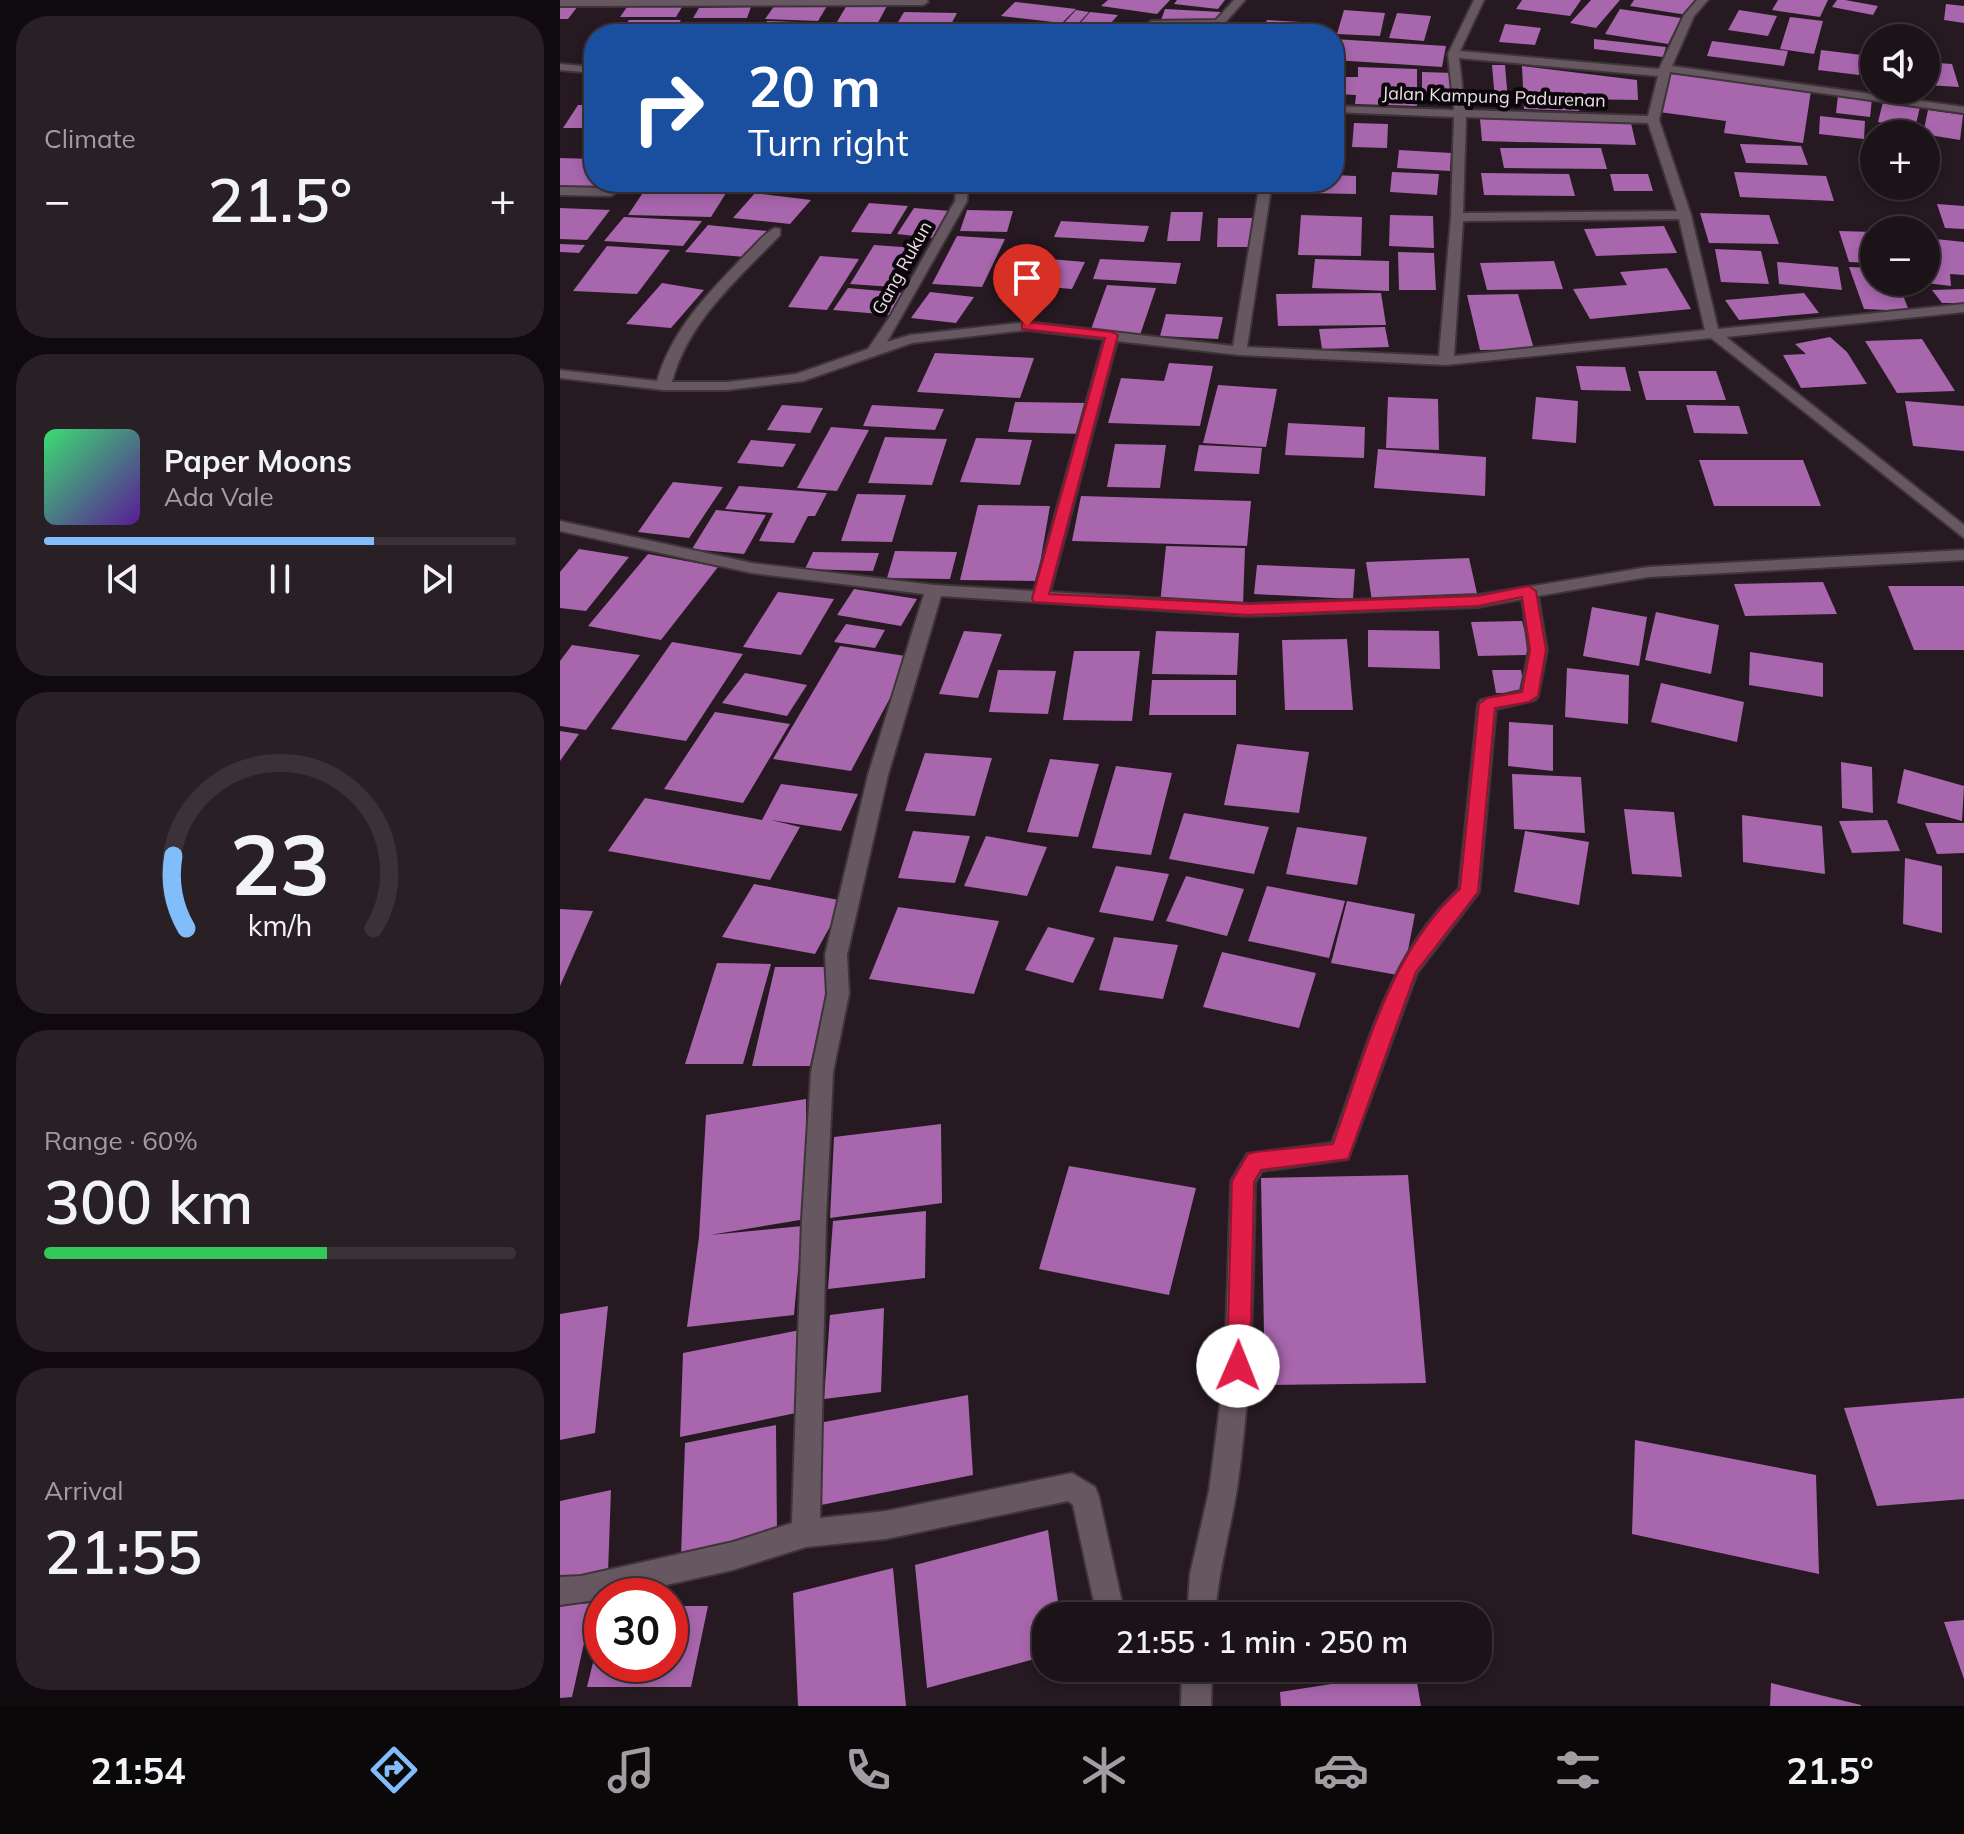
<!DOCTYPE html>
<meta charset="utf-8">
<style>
:root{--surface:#1c1319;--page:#292026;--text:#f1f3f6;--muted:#a09ea2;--line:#3a3238;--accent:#81bdfa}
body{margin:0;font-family:Mulish,sans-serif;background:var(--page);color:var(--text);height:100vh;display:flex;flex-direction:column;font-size:30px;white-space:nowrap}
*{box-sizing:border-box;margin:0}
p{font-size:26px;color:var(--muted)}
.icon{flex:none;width:44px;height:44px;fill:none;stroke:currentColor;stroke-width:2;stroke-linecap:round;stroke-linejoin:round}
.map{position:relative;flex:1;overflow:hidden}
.sheet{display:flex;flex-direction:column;gap:16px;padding:16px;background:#0f0a0e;width:560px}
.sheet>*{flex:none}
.banner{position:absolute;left:24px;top:24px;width:760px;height:168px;border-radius:32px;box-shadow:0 4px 12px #0003,0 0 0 2px var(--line);background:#1a4fa0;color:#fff;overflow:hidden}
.fabs{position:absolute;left:1300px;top:24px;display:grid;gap:16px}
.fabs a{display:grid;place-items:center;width:80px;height:80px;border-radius:50%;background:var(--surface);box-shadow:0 4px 12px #0003,0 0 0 2px var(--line);font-size:40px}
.speed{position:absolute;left:24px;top:1578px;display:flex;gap:16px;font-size:40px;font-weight:700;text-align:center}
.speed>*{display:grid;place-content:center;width:104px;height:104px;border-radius:50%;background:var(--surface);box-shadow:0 4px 12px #0003,0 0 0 2px var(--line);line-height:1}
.speed .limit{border:12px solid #d22;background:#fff;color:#111}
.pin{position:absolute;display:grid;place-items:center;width:68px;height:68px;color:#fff;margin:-82px -34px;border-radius:50% 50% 50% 0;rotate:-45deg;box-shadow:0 0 8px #0007}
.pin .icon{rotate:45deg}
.me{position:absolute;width:88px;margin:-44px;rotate:1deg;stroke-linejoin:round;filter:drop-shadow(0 0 6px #0008)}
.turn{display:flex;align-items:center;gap:28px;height:168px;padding:0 32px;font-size:36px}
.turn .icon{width:104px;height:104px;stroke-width:2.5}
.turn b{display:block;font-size:56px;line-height:68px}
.big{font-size:60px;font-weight:600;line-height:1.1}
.sheet .card{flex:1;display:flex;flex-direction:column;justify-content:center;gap:12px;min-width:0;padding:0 28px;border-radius:32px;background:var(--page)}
.sheet .dial{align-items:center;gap:0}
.dial svg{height:208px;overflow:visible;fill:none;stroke:var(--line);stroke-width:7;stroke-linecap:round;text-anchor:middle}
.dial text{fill:var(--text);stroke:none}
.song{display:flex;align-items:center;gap:24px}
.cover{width:96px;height:96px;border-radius:12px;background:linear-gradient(135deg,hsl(140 70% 55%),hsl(270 70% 35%))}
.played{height:8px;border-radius:4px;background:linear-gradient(90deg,var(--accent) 70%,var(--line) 70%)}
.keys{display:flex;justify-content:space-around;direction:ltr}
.heat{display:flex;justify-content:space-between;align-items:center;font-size:44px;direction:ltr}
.charge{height:12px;border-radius:6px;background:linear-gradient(90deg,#34c759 60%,var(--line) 0)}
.trip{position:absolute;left:472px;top:1602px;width:460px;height:80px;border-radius:32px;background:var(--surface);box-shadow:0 4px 12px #0003,0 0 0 2px var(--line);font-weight:600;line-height:80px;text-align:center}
.tabs{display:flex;height:128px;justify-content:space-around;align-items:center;background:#0b080a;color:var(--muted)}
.tabs .icon{width:56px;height:56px}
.tabs .current{color:var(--accent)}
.tabs b{font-size:36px;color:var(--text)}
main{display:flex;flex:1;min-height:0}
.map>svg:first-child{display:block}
</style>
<main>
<section class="sheet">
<div class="card"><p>Climate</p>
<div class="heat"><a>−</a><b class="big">21.5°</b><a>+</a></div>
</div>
<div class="card">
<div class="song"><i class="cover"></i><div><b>Paper Moons</b><p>Ada Vale</p></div></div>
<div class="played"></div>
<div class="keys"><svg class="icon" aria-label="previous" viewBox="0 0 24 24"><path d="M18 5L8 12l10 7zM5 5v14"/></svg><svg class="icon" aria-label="pause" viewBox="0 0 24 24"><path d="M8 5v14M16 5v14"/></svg><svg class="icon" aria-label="next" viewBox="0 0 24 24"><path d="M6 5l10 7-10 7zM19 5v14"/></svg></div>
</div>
<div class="card dial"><svg viewBox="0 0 100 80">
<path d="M14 69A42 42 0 1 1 86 69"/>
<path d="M14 69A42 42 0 0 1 9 41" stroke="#81bdfa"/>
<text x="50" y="56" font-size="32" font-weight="700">23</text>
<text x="50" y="72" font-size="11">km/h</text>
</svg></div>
<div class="card"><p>Range · 60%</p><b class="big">300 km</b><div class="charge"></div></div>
<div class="card"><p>Arrival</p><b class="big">21:55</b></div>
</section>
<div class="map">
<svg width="1404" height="1706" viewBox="0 0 1404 1706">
<rect width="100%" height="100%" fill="#261921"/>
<g fill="#a866ad">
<polygon points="548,0 610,0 597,14 541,6"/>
<polygon points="617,0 665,0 658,9 614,4"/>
<polygon points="962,0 1021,0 1010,16 956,9"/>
<polygon points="1031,0 1060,0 1036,28 1010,23"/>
<polygon points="1074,0 1136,0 1127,15 1070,6"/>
<polygon points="1218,0 1268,0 1260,17 1212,10"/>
<polygon points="1277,0 1285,0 1318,6 1313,15 1272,7"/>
<polygon points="455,2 516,9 502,23 441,16"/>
<polygon points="1386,4 1404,6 1404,23 1384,20"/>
<polygon points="215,5 267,6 258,21 205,19"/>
<polygon points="287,5 327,6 315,28 274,27"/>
<polygon points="0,6 18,6 8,19 0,19"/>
<polygon points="67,7 122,7 116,17 60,17"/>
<polygon points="191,7 187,18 133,18 139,8"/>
<polygon points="605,9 661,12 657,23 601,20"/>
<polygon points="1060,9 1121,18 1108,44 1045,34"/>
<polygon points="516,10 529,12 517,25 504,23"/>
<polygon points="784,10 825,13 820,36 777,34"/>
<polygon points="1179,10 1217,16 1208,36 1168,30"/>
<polygon points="344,12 397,13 388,30 334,29"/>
<polygon points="530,12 558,15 544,31 516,28"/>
<polygon points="837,13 871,16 864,41 829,38"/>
<polygon points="1230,17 1263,21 1254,54 1220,49"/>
<polygon points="69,20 121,20 112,34 59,34"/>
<polygon points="707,20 758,23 755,34 702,34"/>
<polygon points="207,21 266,23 259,34 199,34"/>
<polygon points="127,24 168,24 161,34 120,34"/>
<polygon points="945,24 981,28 975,45 939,42"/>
<polygon points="774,39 886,46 882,67 774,60"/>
<polygon points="1034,39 1106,47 1103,57 1034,49"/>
<polygon points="1152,41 1228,51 1224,66 1147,56"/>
<polygon points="1261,50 1302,55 1299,75 1258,70"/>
<polygon points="1366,62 1392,64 1399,87 1366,85"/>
<polygon points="932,65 945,65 948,101 935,101"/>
<polygon points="962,66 1077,80 1078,100 1017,99 1019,111 964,109"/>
<polygon points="798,67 857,69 857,106 795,104 796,95 774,94 774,77 798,77"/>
<polygon points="862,72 894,73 894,97 862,96"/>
<polygon points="1111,74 1251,91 1243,143 1164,133 1166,121 1099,112"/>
<polygon points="1278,95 1312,99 1310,117 1276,113"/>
<polygon points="1323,102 1360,107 1355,128 1318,122"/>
<polygon points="18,105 34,105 34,128 3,128"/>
<polygon points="1368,110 1403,115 1400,140 1363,134"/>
<polygon points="774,116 785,117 778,164 774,164"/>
<polygon points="1260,116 1305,121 1304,139 1259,134"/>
<polygon points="920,119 1071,123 1076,145 922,141"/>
<polygon points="794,123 828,124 827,148 792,147"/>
<polygon points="1180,144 1241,146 1248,165 1186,163"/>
<polygon points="940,148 1041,148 1047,169 944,168"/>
<polygon points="839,150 891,153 890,171 837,168"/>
<polygon points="0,158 34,159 34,182 40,182 35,190 0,189"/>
<polygon points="832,172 879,174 877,195 830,192"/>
<polygon points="1174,172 1266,176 1274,201 1180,197"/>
<polygon points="921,173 1009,174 1015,196 924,195"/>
<polygon points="1050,174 1088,174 1093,191 1054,191"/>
<polygon points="774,175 796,176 796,194 745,193 746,182 774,182"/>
<polygon points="90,182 173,182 151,217 68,215"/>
<polygon points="559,182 645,182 641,194 557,189"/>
<polygon points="195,193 251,200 230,224 173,218"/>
<polygon points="309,203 348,206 331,234 291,232"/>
<polygon points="1377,204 1404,206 1404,229 1385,228"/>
<polygon points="0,208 50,210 27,240 0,239"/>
<polygon points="354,208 390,211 374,238 337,234"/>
<polygon points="407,210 453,211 447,232 400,231"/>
<polygon points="611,212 643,212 640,241 607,241"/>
<polygon points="1140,213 1209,215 1219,244 1149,243"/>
<polygon points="741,215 802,217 801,256 738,255"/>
<polygon points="830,215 873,216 874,248 829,246"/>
<polygon points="64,217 142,221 123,246 44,241"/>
<polygon points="658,218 694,218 694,247 657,247"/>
<polygon points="501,221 589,226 584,242 494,237"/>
<polygon points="148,225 207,231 185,257 125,252"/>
<polygon points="1104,226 1117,253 1036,256 1024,229"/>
<polygon points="1279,231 1314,232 1314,263 1289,262"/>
<polygon points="397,236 445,239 422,287 372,284"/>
<polygon points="1366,238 1404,242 1404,275 1390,274 1391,286 1366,283"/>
<polygon points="0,244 25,245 19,253 0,252"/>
<polygon points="314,245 356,248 333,287 290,284"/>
<polygon points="47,246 110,250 77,294 13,291"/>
<polygon points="1155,249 1201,251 1209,284 1161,282"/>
<polygon points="838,252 874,253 876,290 839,290"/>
<polygon points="260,256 299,259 267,310 228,307"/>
<polygon points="466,257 525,262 512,289 453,284"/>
<polygon points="540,259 621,263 616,284 533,279"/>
<polygon points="755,259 829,261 829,291 752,288"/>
<polygon points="994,261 1003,289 927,290 920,263"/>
<polygon points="1217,262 1278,267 1282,290 1219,284"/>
<polygon points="1289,267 1314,268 1314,282 1338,282 1349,311 1304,309"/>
<polygon points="1107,268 1131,309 1030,319 1013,289 1067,285 1060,272"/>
<polygon points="102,283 144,290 111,328 66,324"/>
<polygon points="547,285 596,288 580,335 530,332"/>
<polygon points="288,288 344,293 331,315 273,310"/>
<polygon points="1404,289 1404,303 1382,303 1372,290"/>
<polygon points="370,292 414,297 396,323 351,318"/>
<polygon points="821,293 826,325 718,326 716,294"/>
<polygon points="1244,293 1259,313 1179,320 1165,300"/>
<polygon points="958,294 974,349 920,350 907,295"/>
<polygon points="606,314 663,317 658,339 600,336"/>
<polygon points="825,327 829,347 762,349 759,329"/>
<polygon points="1270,337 1287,352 1307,384 1241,388 1223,355 1246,354 1235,344"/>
<polygon points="1362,339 1395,391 1337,393 1305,341"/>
<polygon points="375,353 474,358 460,398 357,392"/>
<polygon points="609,363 653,366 640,426 548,423 561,378 604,381"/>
<polygon points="1016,366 1065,367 1071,391 1021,390"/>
<polygon points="1078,371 1156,371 1166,400 1086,400"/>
<polygon points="658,385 717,389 706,447 643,443"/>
<polygon points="828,397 878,399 879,450 826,448"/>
<polygon points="976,397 1018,401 1016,443 972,439"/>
<polygon points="1345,401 1404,406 1404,451 1353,446"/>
<polygon points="455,402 528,403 523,434 448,432"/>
<polygon points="222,405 263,408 250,433 207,430"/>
<polygon points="312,405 384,409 375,430 303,426"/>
<polygon points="1126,405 1179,406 1188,434 1134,433"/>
<polygon points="728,423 805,427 804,458 725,455"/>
<polygon points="271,427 309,430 277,491 237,488"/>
<polygon points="325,437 387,439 372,485 308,483"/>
<polygon points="416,438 472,440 460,485 400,482"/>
<polygon points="191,440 236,444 223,467 177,463"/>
<polygon points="555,444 606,445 600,488 547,487"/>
<polygon points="639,445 702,448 699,474 634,471"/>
<polygon points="818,449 926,457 925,496 814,488"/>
<polygon points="1139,460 1243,460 1261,506 1154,506"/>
<polygon points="113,482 163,487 129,538 78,532"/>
<polygon points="179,486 267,493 255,516 248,516 234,543 199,541 213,513 165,509"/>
<polygon points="297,494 346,495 332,542 281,541"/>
<polygon points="521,496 691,501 687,546 512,541"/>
<polygon points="418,505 490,506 477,581 400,580"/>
<polygon points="156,510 206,515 184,554 132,549"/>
<polygon points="606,546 685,548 683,605 600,604"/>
<polygon points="19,549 69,557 26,611 0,608 0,572"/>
<polygon points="335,551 397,552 390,579 327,578"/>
<polygon points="253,552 319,553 313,571 245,569"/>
<polygon points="88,554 158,567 101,640 28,626"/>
<polygon points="909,558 918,598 812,601 806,562"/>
<polygon points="697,565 795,569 793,599 694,594"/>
<polygon points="1263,582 1277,614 1185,616 1174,584"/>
<polygon points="1328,586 1404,586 1404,650 1354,650"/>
<polygon points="294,589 357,599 341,626 277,615"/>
<polygon points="218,592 274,599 241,655 183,647"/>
<polygon points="1032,607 1087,617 1079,666 1023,656"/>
<polygon points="1096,612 1159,625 1151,674 1085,660"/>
<polygon points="962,621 971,655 918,656 911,622"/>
<polygon points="286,624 325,630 315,648 274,642"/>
<polygon points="808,630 879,631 880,669 808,667"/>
<polygon points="404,631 442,634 418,698 379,694"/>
<polygon points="596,631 679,633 677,675 592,674"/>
<polygon points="787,639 793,710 725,710 722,640"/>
<polygon points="112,642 183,654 126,741 51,729"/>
<polygon points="12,645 80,655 26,730 0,726 0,661"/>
<polygon points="280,646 352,657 291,771 213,759"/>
<polygon points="514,651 580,651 572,721 503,720"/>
<polygon points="1190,652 1263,663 1263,697 1189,685"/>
<polygon points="1007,668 1069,675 1068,724 1005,717"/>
<polygon points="438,670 496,671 488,714 429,712"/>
<polygon points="932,670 961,670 965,693 936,693"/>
<polygon points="185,673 247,685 227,716 162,703"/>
<polygon points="592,680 676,680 676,715 589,715"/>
<polygon points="1101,683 1184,702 1177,742 1091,722"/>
<polygon points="155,712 230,724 183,803 104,789"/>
<polygon points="949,722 993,725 993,771 948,766"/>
<polygon points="0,731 19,734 0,761"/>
<polygon points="677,744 749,752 739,813 664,805"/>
<polygon points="365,753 432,758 415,816 345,811"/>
<polygon points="490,759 539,764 518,837 467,832"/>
<polygon points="1281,762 1312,767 1313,813 1282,808"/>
<polygon points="556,766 612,773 591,855 532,848"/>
<polygon points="1344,769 1404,786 1402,821 1337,803"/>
<polygon points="952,774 1021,777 1025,833 954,829"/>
<polygon points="221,784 298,794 281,831 211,820 240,827 210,880 48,851 85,798 202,820"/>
<polygon points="1064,809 1114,812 1122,877 1072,874"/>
<polygon points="624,813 709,827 694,874 609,859"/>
<polygon points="1182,815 1262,826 1265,874 1183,862"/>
<polygon points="1327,820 1340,851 1292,853 1279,821"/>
<polygon points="1365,823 1404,823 1404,853 1377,854"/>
<polygon points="737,827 807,837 797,885 726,874"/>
<polygon points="353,831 410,836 395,883 338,878"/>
<polygon points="965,831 1029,842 1019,905 954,892"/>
<polygon points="426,836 487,847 467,896 404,886"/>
<polygon points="1345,858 1382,866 1382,933 1343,924"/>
<polygon points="556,866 609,874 593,921 539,912"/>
<polygon points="626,876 684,889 667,936 606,921"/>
<polygon points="194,884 284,901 255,954 162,937"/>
<polygon points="707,886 785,901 769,958 688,941"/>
<polygon points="787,901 855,914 843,976 771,963"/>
<polygon points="338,907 439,921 414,994 309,979"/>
<polygon points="0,909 33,911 0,986"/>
<polygon points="488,927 535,938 513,983 465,970"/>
<polygon points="554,937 618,945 603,999 539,990"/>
<polygon points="662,952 756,973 739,1028 643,1007"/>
<polygon points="157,963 211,964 183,1064 125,1064"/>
<polygon points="215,967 272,967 250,1066 192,1066"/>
<polygon points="246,1099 246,1219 150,1235 242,1226 234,1315 127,1327 139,1237 146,1115"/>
<polygon points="381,1124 382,1203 270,1218 274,1137"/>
<polygon points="509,1166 636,1188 609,1295 479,1269"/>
<polygon points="848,1175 866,1383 705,1385 701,1178"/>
<polygon points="366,1211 365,1278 268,1289 273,1221"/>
<polygon points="48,1306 35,1433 0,1440 0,1314"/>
<polygon points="324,1308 321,1392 264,1399 270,1315"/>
<polygon points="240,1330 241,1412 120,1437 123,1353"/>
<polygon points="408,1395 413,1475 261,1505 259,1423"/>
<polygon points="1404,1398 1404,1499 1317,1506 1284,1408"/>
<polygon points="216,1425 217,1534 121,1556 125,1443"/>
<polygon points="1075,1440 1256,1475 1259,1574 1072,1534"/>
<polygon points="51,1490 48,1573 0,1580 0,1501"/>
<polygon points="488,1530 500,1616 486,1616 486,1656 367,1688 355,1565"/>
<polygon points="333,1568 346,1706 238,1706 233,1593"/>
<polygon points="33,1603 12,1697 0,1698 0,1605"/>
<polygon points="110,1606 148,1606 131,1687 27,1687 41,1630 42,1664 110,1664"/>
<polygon points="1404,1620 1404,1679 1384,1622"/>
<polygon points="855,1671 861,1706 721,1706 720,1692"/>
<polygon points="1211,1683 1301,1705 1301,1706 1210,1706"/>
</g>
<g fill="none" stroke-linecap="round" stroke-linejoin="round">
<defs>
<g id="street">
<polygon points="0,0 367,0 368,2 363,5 0,6"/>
<polygon points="674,0 685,0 663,25 594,27 587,34 576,34 591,21 656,20"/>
<path d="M914,0H924L900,51L1099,69L1124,15L1137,0H1148L1134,16L1112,66L1404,107V113L1110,72L1099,120L1131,215L1158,329L1404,304V312L1166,337L1404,525V538L1151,338L886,365L679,355L557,341L490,592L689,604L918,595L1088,567L1404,550V560L1088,577L978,596L987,650L978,696L975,700L936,709L919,892L857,973L788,1159L702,1171L695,1183C693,1285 692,1387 677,1489C670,1532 658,1572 655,1616H627L630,1574L649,1491L665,1366L671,1181L687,1154L772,1143C805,1055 828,954 899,889L918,704L921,700L961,691L969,650L962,599L918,607L689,616L381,596L328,775L287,955L289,994L273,1072L266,1220L260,1518L326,1511L512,1473L535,1487L539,1497L565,1616H537L513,1505L508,1501L326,1539L246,1547L173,1570L57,1596H42V1599L0,1605V1577L21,1576L173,1542L232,1523L242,1220L251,1072L267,994L265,955L308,775L364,594L192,573L0,531V521L192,563L374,585L474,591L544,339L467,330L352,343L243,381L167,390H103L0,378V370L97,381C112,329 150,291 187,253C196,245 204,233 215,228L220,229V235C178,279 128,321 112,382H167L236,374L308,349L331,315L395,201L396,182H408L407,201L327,342L350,335L467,322L673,346L700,182H712L687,347L879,356L891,217L894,117L774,112V106L894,110L888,54ZM899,58L1098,76L1088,116L905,110ZM906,117L1088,123L1117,211L903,213ZM1119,219L1145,330L894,356L903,221Z"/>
<polygon points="0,64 34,67 34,73 0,70"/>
<polygon points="0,187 51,188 57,192 51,196 0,195"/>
<polygon points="622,1668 652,1668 651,1706 621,1706"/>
</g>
</defs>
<use href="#street" stroke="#3f343a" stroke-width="4"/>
<use href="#street" fill="#675760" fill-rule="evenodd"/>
</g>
<path fill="#e11d48" stroke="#92132f" stroke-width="2" d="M467,322L552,332L558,335L489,594L689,604L918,596L969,586L976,591L986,650L978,696L969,702L935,708L918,892L856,972L788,1159L701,1170L694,1182L690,1366L687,1374L678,1377L670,1374L667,1366L672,1181L688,1154L695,1152L773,1144C805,1056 828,954 900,889L919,704L927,698L962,692L970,650L962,597L918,606L689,615L474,602L472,599L545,338L462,329V323Z"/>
<g text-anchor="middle" stroke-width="8" stroke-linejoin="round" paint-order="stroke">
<g font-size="18" fill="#e9dfe4" stroke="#0b0609">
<text transform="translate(934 97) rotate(2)" y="6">Jalan Kampung Padurenan</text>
<text transform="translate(342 268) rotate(-61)" y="6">Gang Rukun</text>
</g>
</g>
</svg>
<div class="fabs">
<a><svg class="icon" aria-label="sound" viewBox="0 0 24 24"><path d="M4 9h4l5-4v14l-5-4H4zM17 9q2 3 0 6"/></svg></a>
<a>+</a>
<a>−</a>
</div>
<div class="speed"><div class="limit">30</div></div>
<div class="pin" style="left:467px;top:326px;background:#d93025"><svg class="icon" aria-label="arrive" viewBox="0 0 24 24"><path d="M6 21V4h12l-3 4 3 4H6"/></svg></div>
<svg class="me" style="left:678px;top:1366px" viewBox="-20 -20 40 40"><circle r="19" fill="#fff"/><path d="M0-13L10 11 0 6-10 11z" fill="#e11d48"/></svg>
<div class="trip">21:55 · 1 min · 250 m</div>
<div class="banner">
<div class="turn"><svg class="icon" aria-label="right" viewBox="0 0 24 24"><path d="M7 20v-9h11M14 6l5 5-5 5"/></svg><div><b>20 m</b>Turn right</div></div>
</div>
</div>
</main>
<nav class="tabs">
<b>21:54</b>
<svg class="icon current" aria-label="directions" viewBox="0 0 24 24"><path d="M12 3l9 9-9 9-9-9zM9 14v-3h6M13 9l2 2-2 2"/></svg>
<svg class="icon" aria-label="music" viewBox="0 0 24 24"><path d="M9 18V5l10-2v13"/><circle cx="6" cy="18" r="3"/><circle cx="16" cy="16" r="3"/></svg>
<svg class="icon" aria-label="phone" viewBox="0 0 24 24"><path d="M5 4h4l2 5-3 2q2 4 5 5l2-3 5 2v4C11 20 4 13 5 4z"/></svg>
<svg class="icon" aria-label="climate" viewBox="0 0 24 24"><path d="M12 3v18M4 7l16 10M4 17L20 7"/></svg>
<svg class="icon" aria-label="car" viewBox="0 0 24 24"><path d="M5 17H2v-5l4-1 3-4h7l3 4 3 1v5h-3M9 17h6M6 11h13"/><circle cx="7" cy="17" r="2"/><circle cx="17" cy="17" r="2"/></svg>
<svg class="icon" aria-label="filters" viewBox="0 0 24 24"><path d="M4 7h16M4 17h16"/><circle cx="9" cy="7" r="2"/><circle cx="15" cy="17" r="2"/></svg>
<b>21.5°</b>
</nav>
